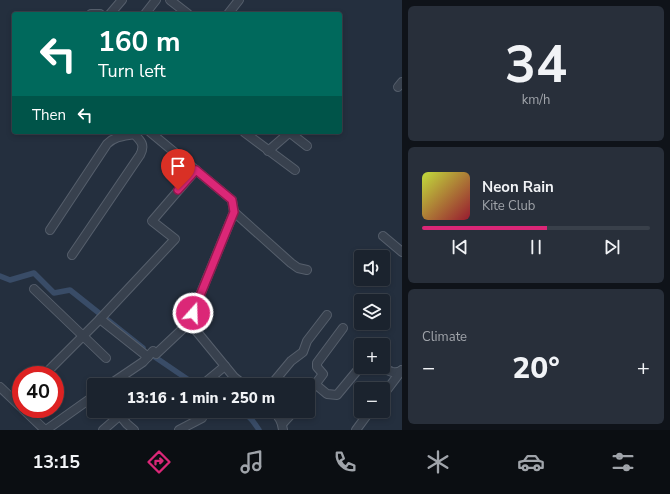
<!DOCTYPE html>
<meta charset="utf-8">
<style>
:root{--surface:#1b232e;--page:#282f3a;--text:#f1f3f6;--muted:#a0a4aa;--line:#39404a;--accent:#db2777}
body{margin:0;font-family:"Nunito Sans",sans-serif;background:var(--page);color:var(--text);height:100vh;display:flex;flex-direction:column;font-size:15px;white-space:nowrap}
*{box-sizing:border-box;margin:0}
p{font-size:13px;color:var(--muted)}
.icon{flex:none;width:22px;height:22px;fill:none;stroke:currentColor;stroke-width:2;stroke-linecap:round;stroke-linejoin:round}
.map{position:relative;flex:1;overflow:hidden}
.panel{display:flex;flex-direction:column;gap:6px;padding:6px;background:#0f1319;width:268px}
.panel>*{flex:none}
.top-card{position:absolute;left:12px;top:12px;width:330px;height:122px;border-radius:4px;box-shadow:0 2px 6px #0003,0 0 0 1px var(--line);background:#00695c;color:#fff;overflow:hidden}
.tools{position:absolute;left:354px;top:250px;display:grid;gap:8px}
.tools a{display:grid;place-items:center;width:36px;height:36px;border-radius:4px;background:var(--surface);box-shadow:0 2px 6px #0003,0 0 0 1px var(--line);font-size:20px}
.speed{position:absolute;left:12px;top:366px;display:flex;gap:8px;font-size:20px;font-weight:700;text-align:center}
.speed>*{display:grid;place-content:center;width:52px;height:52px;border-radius:50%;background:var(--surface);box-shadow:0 2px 6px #0003,0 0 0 1px var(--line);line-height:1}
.speed .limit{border:6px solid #d22;background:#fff;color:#111}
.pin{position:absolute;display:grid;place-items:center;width:34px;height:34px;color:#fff;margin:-41px -17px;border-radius:50% 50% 50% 0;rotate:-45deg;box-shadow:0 0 4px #0007}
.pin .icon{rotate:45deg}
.me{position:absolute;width:44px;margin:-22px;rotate:20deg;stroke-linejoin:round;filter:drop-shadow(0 0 3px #0008)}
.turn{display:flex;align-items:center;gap:14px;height:84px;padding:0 20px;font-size:18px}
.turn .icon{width:52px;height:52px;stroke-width:2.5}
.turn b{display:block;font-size:28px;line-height:34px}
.then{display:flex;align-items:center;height:38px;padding:0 20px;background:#0003;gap:8px;font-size:15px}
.big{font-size:30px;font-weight:800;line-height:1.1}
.panel .tile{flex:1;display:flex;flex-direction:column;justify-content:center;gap:6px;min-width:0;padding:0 14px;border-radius:6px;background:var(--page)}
.panel .dial{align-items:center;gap:0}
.dial b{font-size:52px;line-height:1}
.song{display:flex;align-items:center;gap:12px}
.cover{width:48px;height:48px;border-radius:6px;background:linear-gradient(135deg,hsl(70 70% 55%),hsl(350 70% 35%))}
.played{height:4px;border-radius:2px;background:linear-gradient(90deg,var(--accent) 55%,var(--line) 55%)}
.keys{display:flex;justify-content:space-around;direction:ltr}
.heat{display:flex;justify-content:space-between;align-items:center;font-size:22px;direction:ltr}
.trip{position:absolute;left:87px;top:378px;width:228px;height:40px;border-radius:4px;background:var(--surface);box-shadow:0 2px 6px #0003,0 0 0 1px var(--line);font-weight:800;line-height:40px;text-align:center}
.tab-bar{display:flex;height:64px;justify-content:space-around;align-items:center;background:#0b0e12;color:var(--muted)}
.tab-bar .icon{width:28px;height:28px}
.tab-bar .on{color:var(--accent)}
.tab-bar b{font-size:18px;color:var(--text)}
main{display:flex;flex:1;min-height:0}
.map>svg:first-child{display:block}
</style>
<main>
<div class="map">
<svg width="402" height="430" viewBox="0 0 402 430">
<rect width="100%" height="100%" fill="#242f3e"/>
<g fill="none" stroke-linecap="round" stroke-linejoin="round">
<g stroke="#394c67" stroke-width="5.5">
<polyline points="0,276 10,280 34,273 54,293 70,290 143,348"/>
<polyline points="149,353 196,385"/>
<path d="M238,411C248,413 254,422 259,430"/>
</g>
<defs>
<g id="minor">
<polyline points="170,0 188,14"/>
<polyline points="91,14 100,14"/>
<polyline points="110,14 122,0"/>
<polyline points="145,14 156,0"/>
<polyline points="228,14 239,0"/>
<polyline points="398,87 402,82"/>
<polyline points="150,132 232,200 234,212 196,305 190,322 193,327 234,377 244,385"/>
<polyline points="244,132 295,170"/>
<polyline points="289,132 307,146"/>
<polyline points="268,151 290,132"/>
<polyline points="234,212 291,263 298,268 307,270"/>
<path d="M50,230L107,144C115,136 124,136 134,134"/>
<polyline points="383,236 402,252"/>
<path d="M72,255L140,155C146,144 140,140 132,132"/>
<polyline points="34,289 106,358"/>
<polyline points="100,319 175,239 152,221 196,170"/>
<path d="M382,367C389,371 395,375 402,370"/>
<polyline points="44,375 100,319 148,357"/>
<polyline points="315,384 327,394 337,395 361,366"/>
<polyline points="109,385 143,362 153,351 156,354 190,322"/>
<polyline points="202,385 225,366"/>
<polyline points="271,385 291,361 303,352 307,341 327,315"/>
<polyline points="0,387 21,407"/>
<polyline points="308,394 323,374 317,367 317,363 343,328"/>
<polyline points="383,395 402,370"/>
<polyline points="23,409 45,430"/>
<path d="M273,411C279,417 282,421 283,430"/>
<polyline points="117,412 127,424 134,430"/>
<polyline points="283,423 294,411"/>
<polyline points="46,430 94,396"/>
<polyline points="103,430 125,411"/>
<polyline points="179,430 202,418"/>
<polyline points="356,430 370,411"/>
</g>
</defs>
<use href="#minor" stroke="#565f6c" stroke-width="10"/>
<use href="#minor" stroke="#38414e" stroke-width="8"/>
</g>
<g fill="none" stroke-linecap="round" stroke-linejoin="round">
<defs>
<polyline id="route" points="178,190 196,170 232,200 234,212 193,313"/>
</defs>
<use href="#route" stroke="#8e194d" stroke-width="10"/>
<use href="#route" stroke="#db2777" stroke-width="7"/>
</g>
</svg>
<div class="tools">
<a><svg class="icon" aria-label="sound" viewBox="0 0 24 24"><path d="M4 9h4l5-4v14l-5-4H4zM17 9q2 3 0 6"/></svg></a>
<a><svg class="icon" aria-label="layers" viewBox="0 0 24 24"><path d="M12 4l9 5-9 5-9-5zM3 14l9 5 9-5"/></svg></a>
<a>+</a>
<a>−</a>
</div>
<div class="speed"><div class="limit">40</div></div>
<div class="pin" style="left:178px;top:190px;background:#d93025"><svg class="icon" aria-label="arrive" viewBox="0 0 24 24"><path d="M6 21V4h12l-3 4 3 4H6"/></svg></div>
<svg class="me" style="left:193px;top:313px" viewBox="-20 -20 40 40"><circle r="17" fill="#db2777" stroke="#fff" stroke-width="3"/><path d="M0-11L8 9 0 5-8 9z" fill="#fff"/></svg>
<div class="trip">13:16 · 1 min · 250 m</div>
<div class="top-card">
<div class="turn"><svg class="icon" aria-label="left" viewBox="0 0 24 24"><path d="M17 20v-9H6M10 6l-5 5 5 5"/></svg><div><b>160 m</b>Turn left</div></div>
<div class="then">Then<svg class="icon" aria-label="left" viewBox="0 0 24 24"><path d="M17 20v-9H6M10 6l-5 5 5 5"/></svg></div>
</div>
</div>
<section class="panel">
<div class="tile dial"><b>34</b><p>km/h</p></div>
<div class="tile">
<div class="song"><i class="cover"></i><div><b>Neon Rain</b><p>Kite Club</p></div></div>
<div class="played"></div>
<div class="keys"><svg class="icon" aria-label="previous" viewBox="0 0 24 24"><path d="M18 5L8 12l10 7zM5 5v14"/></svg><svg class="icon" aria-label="pause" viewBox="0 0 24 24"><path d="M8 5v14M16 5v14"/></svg><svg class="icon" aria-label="next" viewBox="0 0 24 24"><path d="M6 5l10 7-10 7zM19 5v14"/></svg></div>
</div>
<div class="tile"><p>Climate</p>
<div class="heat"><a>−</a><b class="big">20°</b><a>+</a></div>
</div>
</section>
</main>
<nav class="tab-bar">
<b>13:15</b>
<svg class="icon on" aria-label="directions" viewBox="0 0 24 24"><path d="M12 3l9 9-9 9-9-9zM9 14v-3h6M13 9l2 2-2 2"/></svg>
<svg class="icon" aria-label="music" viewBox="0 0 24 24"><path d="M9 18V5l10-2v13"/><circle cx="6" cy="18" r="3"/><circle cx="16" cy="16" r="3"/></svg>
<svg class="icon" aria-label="phone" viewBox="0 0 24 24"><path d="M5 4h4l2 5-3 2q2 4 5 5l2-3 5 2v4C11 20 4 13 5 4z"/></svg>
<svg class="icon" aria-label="climate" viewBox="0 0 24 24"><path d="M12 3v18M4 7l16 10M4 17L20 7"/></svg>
<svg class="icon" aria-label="car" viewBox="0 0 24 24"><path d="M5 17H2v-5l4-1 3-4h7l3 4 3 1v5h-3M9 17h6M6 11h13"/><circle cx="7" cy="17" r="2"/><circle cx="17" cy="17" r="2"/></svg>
<svg class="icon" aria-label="filters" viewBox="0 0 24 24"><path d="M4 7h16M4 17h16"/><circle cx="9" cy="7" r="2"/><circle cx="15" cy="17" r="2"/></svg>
</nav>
